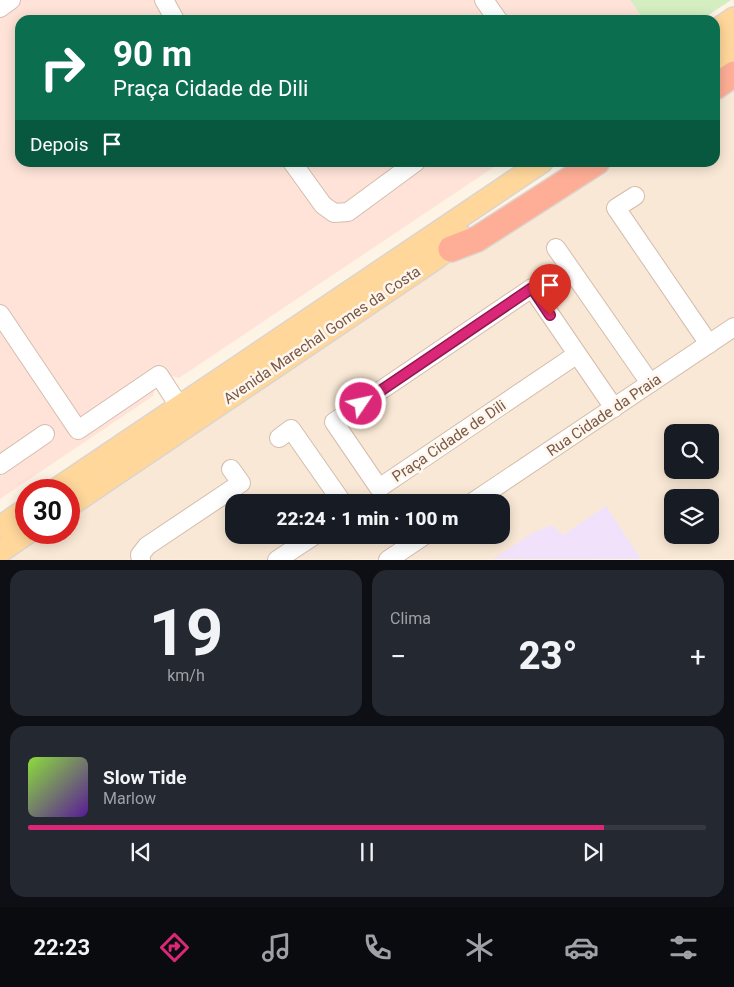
<!DOCTYPE html>
<html lang="pt">
<meta charset="utf-8">
<style>
:root{--surface:#171b24;--page:#242831;--text:#f1f3f6;--muted:#9ea1a6;--line:#363941;--accent:#db2777}
body{margin:0;font-family:Roboto,sans-serif;background:var(--page);color:var(--text);height:100vh;display:flex;flex-direction:column;font-size:19px;white-space:nowrap}
*{box-sizing:border-box;margin:0}
p{font-size:16px;color:var(--muted)}
.icon{flex:none;width:28px;height:28px;fill:none;stroke:currentColor;stroke-width:2;stroke-linecap:round;stroke-linejoin:round}
.map{position:relative;height:560px;overflow:hidden}
.details{display:flex;flex-direction:column;gap:10px;padding:10px;background:#0d0f14;flex:1}
.details>*{flex:none}
.guide{position:absolute;left:15px;top:15px;width:705px;height:152px;border-radius:15px;box-shadow:0 2px 12px #0003;background:#0b6e4f;color:#fff;overflow:hidden}
.fabs{position:absolute;left:664px;top:424px;display:grid;gap:10px}
.fabs a{display:grid;place-items:center;width:55px;height:55px;border-radius:10px;background:var(--surface);box-shadow:0 2px 12px #0003;font-size:25px}
.speed{position:absolute;left:15px;top:479px;display:flex;gap:10px;font-size:25px;font-weight:700;text-align:center}
.speed>*{display:grid;place-content:center;width:65px;height:65px;border-radius:50%;background:var(--surface);box-shadow:0 2px 12px #0003;line-height:1}
.speed .limit{border:8px solid #d22;background:#fff;color:#111}
.pin{position:absolute;display:grid;place-items:center;width:42px;height:42px;color:#fff;margin:-51px -21px;border-radius:50% 50% 50% 0;rotate:-45deg;box-shadow:0 0 5px #0007}
.pin .icon{rotate:45deg}
.me{position:absolute;width:55px;margin:-28px;rotate:56deg;stroke-linejoin:round;filter:drop-shadow(0 0 4px #0008)}
.turn{display:flex;align-items:center;gap:18px;height:105px;padding:0 15px;font-size:22px}
.turn .icon{width:65px;height:65px;stroke-width:2.5}
.turn b{display:block;font-size:35px;line-height:42px}
.then{display:flex;align-items:center;height:48px;padding:0 15px;background:#0003;gap:10px;font-size:19px}
.big{font-size:38px;font-weight:800;line-height:1.1}
.details .widget{flex:1;display:flex;flex-direction:column;justify-content:center;gap:8px;min-width:0;padding:0 18px;border-radius:15px;background:var(--page)}
.details .dial{align-items:center;gap:0}
.dial b{font-size:65px;line-height:1}
.song{display:flex;align-items:center;gap:15px}
.cover{width:60px;height:60px;border-radius:8px;background:linear-gradient(135deg,hsl(90 70% 55%),hsl(270 70% 35%))}
.played{height:5px;border-radius:2px;background:linear-gradient(90deg,var(--accent) 85%,var(--line) 85%)}
.keys{display:flex;justify-content:space-around;direction:ltr}
.heat{display:flex;justify-content:space-between;align-items:center;font-size:28px;direction:ltr}
.details .tiles{flex:1;display:grid;gap:10px;grid-template-columns:1fr 1fr}
.widget:last-child{grid-column:span 2}
.trip{position:absolute;left:225px;top:494px;width:285px;height:50px;border-radius:15px;background:var(--surface);box-shadow:0 2px 12px #0003;font-weight:800;line-height:50px;text-align:center}
.tabs{display:flex;height:80px;justify-content:space-around;align-items:center;background:#090b0e;color:var(--muted)}
.tabs .icon{width:35px;height:35px}
.tabs .active{color:var(--accent)}
.tabs b{font-size:22px;color:var(--text)}
.map>svg:first-child{display:block}
</style>
<div class="map">
<svg width="734" height="560" viewBox="0 0 734 560">
<rect width="100%" height="100%" fill="#fef4e5"/>
<path fill="#f9e8d5" fill-rule="evenodd" d="M734,76V559L3,560L43,533L69,532V515L299,361L602,163L715,162V88ZM672,432H710V470H672ZM672,498H710V535H672ZM234,502H501V535H234Z"/>
<polygon fill="#ffe3d8" points="0,0 630,0 644,20 20,20 20,162 500,163 179,378 171,376 155,387 153,396 0,499"/>
<polygon fill="#f1e1fb" points="606,506 641,559 493,559 534,532 552,525 563,535"/>
<polygon fill="#d4eec1" points="630,0 731,0 701,20 644,20"/>
<g fill="none" stroke-linecap="round" stroke-linejoin="round">
<defs>
<g id="minor">
<polyline points="164,0 175,20"/>
<polyline points="484,0 498,20"/>
<polyline points="0,8 11,0"/>
<polyline points="292,162 323,205 334,213 348,212 416,162"/>
<polyline points="635,196 616,208 709,344"/>
<polyline points="556,248 650,383"/>
<polyline points="0,314 78,430 159,375 179,406"/>
<polyline points="576,355 379,488 334,422 532,288 614,408"/>
<polyline points="279,438 291,429 342,502"/>
<polyline points="0,465 45,434"/>
<polyline points="473,502 734,327"/>
<polyline points="141,560 140,555 147,546 241,483 231,469"/>
<polyline points="277,560 315,535"/>
<polyline points="388,560 425,535"/>
</g>
<g id="major">
<polyline points="715,31 734,18"/>
<polyline points="715,49 734,36"/>
<polyline points="715,68 734,55"/>
<polyline points="55,490 542,162"/>
<polyline points="69,506 438,257 463,237"/>
<polyline points="0,527 26,509"/>
<polyline points="0,552 29,532"/>
</g>
<g id="highway">
<polyline points="715,87 734,74"/>
<polyline points="451,249 477,239 597,162"/>
</g>
</defs>
<use href="#minor" stroke="#d4bdac" stroke-width="20"/>
<use href="#major" stroke="#dcd4cf" stroke-width="24"/>
<use href="#highway" stroke="#dcd4cf" stroke-width="28"/>
<use href="#minor" stroke="#fff" stroke-width="18"/>
<use href="#major" stroke="#ffd79b" stroke-width="21"/>
<use href="#highway" stroke="#feae96" stroke-width="25"/>
</g>
<g fill="none" stroke-linecap="round" stroke-linejoin="round">
<defs>
<polyline id="route" points="361,404 532,288 550,315"/>
</defs>
<use href="#route" stroke="#8e194d" stroke-width="12"/>
<use href="#route" stroke="#db2777" stroke-width="9"/>
</g>
<g text-anchor="middle" stroke-width="5" stroke-linejoin="round" paint-order="stroke">
<g font-size="15" fill="#7a5847" stroke="#fff7ed">
<text transform="translate(322 335) rotate(-34)" y="5">Avenida Marechal Gomes da Costa</text>
<text transform="translate(604 415) rotate(-34)" y="5">Rua Cidade da Praia</text>
<text transform="translate(449 441) rotate(-34)" y="5">Praça Cidade de Dili</text>
</g>
</g>
</svg>
<div class="fabs">
<a><svg class="icon" aria-label="search" viewBox="0 0 24 24"><circle cx="10" cy="10" r="6"/><path d="M15 15l6 6"/></svg></a>
<a><svg class="icon" aria-label="layers" viewBox="0 0 24 24"><path d="M12 4l9 5-9 5-9-5zM3 14l9 5 9-5"/></svg></a>
</div>
<div class="speed"><div class="limit">30</div></div>
<div class="pin" style="left:550px;top:315px;background:#d93025"><svg class="icon" aria-label="arrive" viewBox="0 0 24 24"><path d="M6 21V4h12l-3 4 3 4H6"/></svg></div>
<svg class="me" style="left:361px;top:404px" viewBox="-20 -20 40 40"><circle r="17" fill="#db2777" stroke="#fff" stroke-width="3"/><path d="M0-11L8 9 0 5-8 9z" fill="#fff"/></svg>
<div class="trip">22:24 · 1 min · 100 m</div>
<div class="guide">
<div class="turn"><svg class="icon" aria-label="right" viewBox="0 0 24 24"><path d="M7 20v-9h11M14 6l5 5-5 5"/></svg><div><b>90 m</b>Praça Cidade de Dili</div></div>
<div class="then">Depois<svg class="icon" aria-label="arrive" viewBox="0 0 24 24"><path d="M6 21V4h12l-3 4 3 4H6"/></svg></div>
</div>
</div>
<section class="details">
<div class="tiles">
<div class="widget dial"><b>19</b><p>km/h</p></div>
<div class="widget"><p>Clima</p>
<div class="heat"><a>−</a><b class="big">23°</b><a>+</a></div>
</div>
<div class="widget">
<div class="song"><i class="cover"></i><div><b>Slow Tide</b><p>Marlow</p></div></div>
<div class="played"></div>
<div class="keys"><svg class="icon" aria-label="previous" viewBox="0 0 24 24"><path d="M18 5L8 12l10 7zM5 5v14"/></svg><svg class="icon" aria-label="pause" viewBox="0 0 24 24"><path d="M8 5v14M16 5v14"/></svg><svg class="icon" aria-label="next" viewBox="0 0 24 24"><path d="M6 5l10 7-10 7zM19 5v14"/></svg></div>
</div>
</div>
</section>
<nav class="tabs">
<b>22:23</b>
<svg class="icon active" aria-label="directions" viewBox="0 0 24 24"><path d="M12 3l9 9-9 9-9-9zM9 14v-3h6M13 9l2 2-2 2"/></svg>
<svg class="icon" aria-label="music" viewBox="0 0 24 24"><path d="M9 18V5l10-2v13"/><circle cx="6" cy="18" r="3"/><circle cx="16" cy="16" r="3"/></svg>
<svg class="icon" aria-label="phone" viewBox="0 0 24 24"><path d="M5 4h4l2 5-3 2q2 4 5 5l2-3 5 2v4C11 20 4 13 5 4z"/></svg>
<svg class="icon" aria-label="climate" viewBox="0 0 24 24"><path d="M12 3v18M4 7l16 10M4 17L20 7"/></svg>
<svg class="icon" aria-label="car" viewBox="0 0 24 24"><path d="M5 17H2v-5l4-1 3-4h7l3 4 3 1v5h-3M9 17h6M6 11h13"/><circle cx="7" cy="17" r="2"/><circle cx="17" cy="17" r="2"/></svg>
<svg class="icon" aria-label="filters" viewBox="0 0 24 24"><path d="M4 7h16M4 17h16"/><circle cx="9" cy="7" r="2"/><circle cx="15" cy="17" r="2"/></svg>
</nav>
